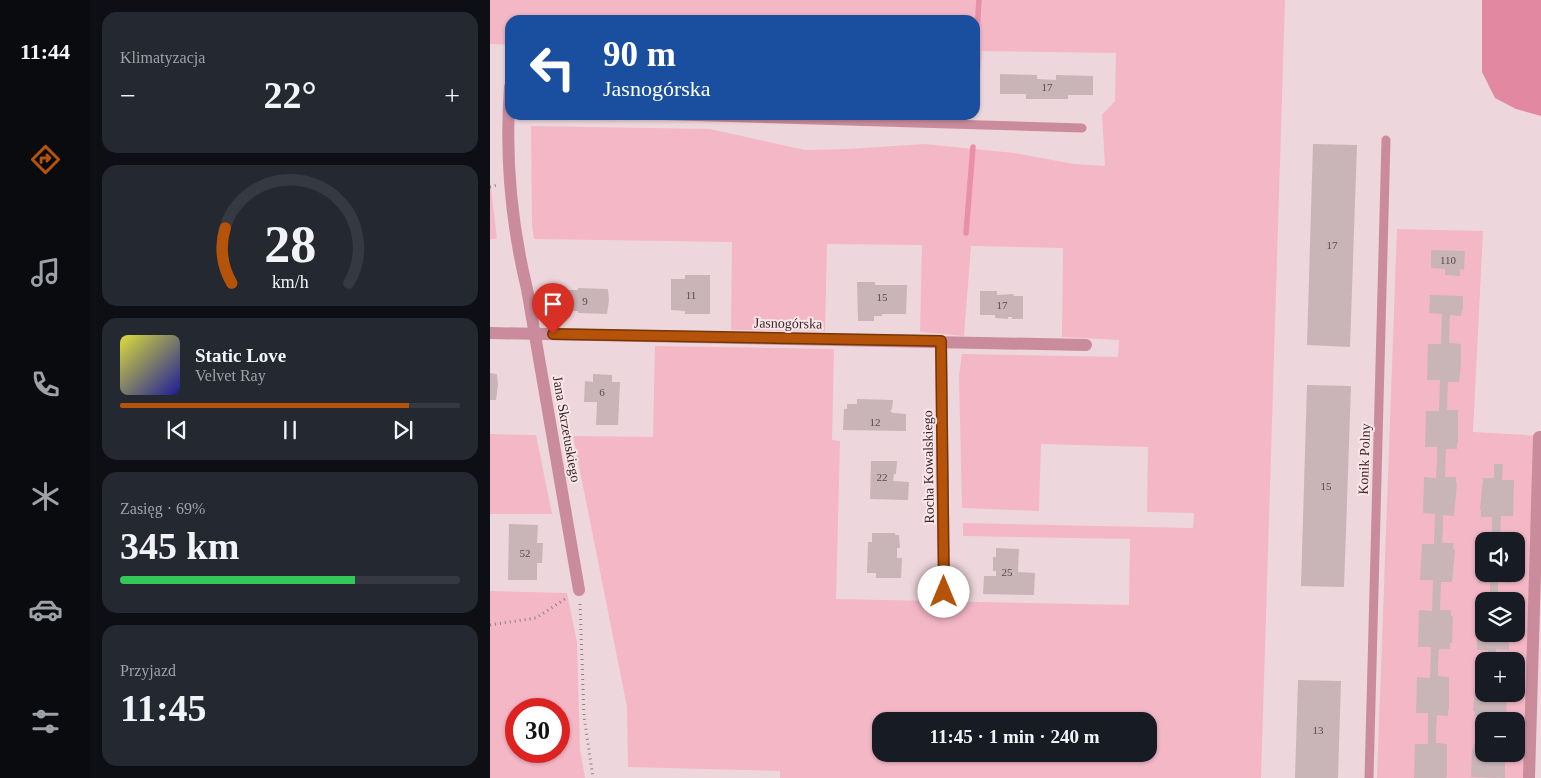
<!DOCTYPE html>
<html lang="pl">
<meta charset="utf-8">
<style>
:root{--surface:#171b24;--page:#242831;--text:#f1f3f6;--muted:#9ea1a6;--line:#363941;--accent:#b45309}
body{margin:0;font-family:Georgia,serif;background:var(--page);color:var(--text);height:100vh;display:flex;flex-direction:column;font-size:19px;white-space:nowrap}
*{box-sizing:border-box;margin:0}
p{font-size:16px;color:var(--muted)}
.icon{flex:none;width:28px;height:28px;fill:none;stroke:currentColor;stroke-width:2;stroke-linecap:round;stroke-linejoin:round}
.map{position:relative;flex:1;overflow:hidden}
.details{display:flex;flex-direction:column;gap:12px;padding:12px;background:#0d0f14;width:400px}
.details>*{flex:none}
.banner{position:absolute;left:15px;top:15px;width:475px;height:105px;border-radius:15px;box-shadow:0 1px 4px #0004;background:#1a4fa0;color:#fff;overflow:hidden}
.controls{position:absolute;left:985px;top:532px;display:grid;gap:10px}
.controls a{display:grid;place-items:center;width:50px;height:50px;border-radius:10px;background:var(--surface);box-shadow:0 1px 4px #0004;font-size:25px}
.speed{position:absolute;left:15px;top:698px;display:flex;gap:10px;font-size:25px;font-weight:700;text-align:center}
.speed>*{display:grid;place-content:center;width:65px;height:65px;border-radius:50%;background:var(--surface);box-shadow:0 1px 4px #0004;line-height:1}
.speed .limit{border:8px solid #d22;background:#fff;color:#111}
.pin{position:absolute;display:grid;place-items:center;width:42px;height:42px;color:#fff;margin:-51px -21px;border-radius:50% 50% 50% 0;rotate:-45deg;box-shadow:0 0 5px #0007}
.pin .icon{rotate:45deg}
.me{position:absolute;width:55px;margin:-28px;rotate:0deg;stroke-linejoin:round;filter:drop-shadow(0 0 4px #0008)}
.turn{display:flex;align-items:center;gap:18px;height:105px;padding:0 15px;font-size:22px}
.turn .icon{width:65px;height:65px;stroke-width:2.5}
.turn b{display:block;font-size:35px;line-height:42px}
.big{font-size:38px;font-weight:700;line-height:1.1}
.details .card{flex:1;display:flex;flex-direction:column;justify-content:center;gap:8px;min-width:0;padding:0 18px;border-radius:15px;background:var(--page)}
.details .dial{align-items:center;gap:0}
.dial svg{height:130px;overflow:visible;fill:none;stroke:var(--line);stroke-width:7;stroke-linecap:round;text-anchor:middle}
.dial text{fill:var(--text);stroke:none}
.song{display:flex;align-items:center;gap:15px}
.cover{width:60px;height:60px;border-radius:8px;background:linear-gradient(135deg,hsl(60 70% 55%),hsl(240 70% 35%))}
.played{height:5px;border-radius:2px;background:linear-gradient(90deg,var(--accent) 85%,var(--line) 85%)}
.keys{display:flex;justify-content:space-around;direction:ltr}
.heat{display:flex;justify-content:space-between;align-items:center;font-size:28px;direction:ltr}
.charge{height:8px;border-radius:4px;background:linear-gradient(90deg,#34c759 69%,var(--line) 0)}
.trip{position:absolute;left:382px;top:712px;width:285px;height:50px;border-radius:15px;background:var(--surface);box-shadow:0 1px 4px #0004;font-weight:700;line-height:50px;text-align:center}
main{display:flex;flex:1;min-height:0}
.menu{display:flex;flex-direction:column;width:90px;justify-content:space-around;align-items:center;background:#090b0e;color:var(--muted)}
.menu .icon{width:35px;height:35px}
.menu .active{color:var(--accent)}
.menu b{font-size:22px;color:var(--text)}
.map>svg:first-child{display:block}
</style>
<main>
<nav class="menu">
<b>11:44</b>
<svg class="icon active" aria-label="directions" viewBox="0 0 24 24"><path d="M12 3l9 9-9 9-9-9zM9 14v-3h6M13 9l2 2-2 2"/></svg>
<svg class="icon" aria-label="music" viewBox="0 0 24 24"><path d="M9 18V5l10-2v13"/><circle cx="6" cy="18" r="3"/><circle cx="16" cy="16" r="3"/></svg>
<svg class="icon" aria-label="phone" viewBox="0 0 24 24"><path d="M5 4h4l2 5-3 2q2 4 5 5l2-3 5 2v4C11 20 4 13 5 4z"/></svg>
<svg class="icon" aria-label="climate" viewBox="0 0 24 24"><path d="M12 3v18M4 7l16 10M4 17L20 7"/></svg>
<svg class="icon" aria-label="car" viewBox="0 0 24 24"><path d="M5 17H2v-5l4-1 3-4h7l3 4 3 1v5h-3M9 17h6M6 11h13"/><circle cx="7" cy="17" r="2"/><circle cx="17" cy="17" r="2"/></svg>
<svg class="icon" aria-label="filters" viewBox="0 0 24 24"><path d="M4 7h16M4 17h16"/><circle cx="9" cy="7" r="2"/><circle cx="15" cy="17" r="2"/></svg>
</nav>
<section class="details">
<div class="card"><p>Klimatyzacja</p>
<div class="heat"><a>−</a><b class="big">22°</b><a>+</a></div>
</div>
<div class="card dial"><svg viewBox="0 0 100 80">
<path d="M14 69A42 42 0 1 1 86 69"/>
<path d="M14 69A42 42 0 0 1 10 35" stroke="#b45309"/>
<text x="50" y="56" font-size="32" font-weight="700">28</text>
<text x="50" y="72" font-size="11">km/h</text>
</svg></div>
<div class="card">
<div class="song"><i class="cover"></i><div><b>Static Love</b><p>Velvet Ray</p></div></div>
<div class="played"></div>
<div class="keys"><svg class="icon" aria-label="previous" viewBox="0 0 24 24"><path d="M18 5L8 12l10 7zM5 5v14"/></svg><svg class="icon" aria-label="pause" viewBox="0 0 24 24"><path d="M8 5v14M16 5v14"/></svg><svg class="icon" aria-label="next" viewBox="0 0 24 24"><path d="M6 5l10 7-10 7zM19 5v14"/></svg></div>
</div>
<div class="card"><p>Zasięg · 69%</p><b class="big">345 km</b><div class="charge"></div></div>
<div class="card"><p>Przyjazd</p><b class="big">11:45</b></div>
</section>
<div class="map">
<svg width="1051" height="778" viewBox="0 0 1051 778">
<rect width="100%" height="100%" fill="#eed7dc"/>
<g fill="#f4b7c5" fill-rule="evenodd">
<path d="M0,0H795L771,778H290V771L138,767L137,707L83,436L163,437L165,346L344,349L342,440L350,441L346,599L639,605L640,539L473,536V523L703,528L704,513L657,512L658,447L551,444L549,511L472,508L469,376L472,354L628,357L629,340L572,337L573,248L481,246L474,336L430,332L432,245L337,244L335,331L241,330L242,242L44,239L42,224L41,126L220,129L315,150L358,149L435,144L524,153L584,164L615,166L612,115L625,101L626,53L492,51L487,113H485V20H20V45L0,44ZM391,721H659V754H391Z"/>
<polygon points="0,180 7,239 0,239"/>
<path d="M907,229L993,231L983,432L1051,436L1044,778H887ZM994,541H1026V574H994ZM994,601H1026V634H994ZM994,661H1026V694H994ZM994,721H1026V754H994Z"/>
<polygon points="0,434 46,435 62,514 0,514"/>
<path d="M0,591L77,593L87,642L90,750L95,778H0ZM26,709H69V751H26Z"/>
</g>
<polygon fill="#e289a1" points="992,0 1051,0 1051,116 1026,109 1005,98 992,72"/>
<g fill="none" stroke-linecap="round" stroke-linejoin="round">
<g stroke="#e98fa7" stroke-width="5.5">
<polyline points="486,47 489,0"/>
<polyline points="476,233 483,147"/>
</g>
</g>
<g fill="#c9b4b8">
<polygon points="510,74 547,75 547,79 566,80 566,75 603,76 603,95 578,95 578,99 536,99 536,94 510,94"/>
<polygon points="823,144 867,145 860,347 817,345"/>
<polygon points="941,250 975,251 974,270 970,269 970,276 955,275 955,269 941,268"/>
<polygon points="195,275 220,275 220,314 195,314 195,311 181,310 181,279 195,279"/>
<polygon points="367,282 385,282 385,285 417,285 416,314 392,314 392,316 384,316 384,321 368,321"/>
<polygon points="88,288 118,289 119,300 117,314 88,313 88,311 71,311 72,290 88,290"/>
<polygon points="490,291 507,291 507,295 523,294 524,296 533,296 533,319 522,319 522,317 518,317 518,319 505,318 505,315 490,315"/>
<polygon points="940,295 973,296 973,310 972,310 971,316 960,315 959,343 971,344 971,363 969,382 958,382 957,410 968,410 968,443 967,443 967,449 956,449 955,477 966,477 966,483 967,483 964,516 953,515 953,529 952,543 964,543 963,549 965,550 962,582 951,582 950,610 961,610 961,616 963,616 962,643 960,643 960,649 949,649 948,663 948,676 959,677 959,710 958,710 958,716 947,715 946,729 946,743 957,744 957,776 956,778 924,778 925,744 938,744 938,713 926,713 927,677 940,678 941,647 928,647 929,610 942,611 943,580 930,580 932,544 944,544 945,514 933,513 934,477 946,478 947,462 947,447 935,447 936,411 949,411 950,380 937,380 938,344 951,344 952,314 939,313"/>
<polygon points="0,373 7,374 8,385 6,400 0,400"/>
<polygon points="103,374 122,375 122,382 130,382 128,425 106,425 107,402 94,402 95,381 103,382"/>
<polygon points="817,385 861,386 854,587 811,586"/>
<polygon points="367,399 403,400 402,409 400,411 403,413 416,414 416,431 353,430 354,409 357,409 357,404 367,404"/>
<polygon points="381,461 407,461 406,474 404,474 403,481 419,482 418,500 380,499"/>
<polygon points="1004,464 1013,464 1012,480 1024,480 1023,516 1011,516 1010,541 1002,541 1002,517 991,517 991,510 990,510 993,478 1004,478"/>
<polygon points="19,524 48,525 47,543 53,543 52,563 47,563 47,580 18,580"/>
<polygon points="382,533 405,533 405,535 409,535 410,548 407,548 407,558 412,558 411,578 386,578 386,573 377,573 378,542 382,542"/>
<polygon points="990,544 994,544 994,574 1021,574 1021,583 1008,582 1008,601 1000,601 1000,583 989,583 989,551 990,550"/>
<polygon points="506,548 529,549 528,572 545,573 544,595 493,594 494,576 506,576 506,571 503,571 503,557 506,557"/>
<polygon points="988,611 994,611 994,634 1019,634 1019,650 1006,649 1006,661 998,661 998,650 987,650 986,617 988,617"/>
<polygon points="986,678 994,678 994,694 1017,694 1016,716 1004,716 1004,721 996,721 996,717 984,716 985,711 983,711"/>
<polygon points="808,680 851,681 848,778 805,778"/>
<polygon points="984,744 994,745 994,754 1015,754 1015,778 981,777 982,750 983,750"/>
</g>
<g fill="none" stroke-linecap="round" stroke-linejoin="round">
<g stroke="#918185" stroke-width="3" stroke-dasharray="1 4" stroke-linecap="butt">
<polyline points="0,187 7,185"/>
<polyline points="90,604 94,716 103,778"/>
<polyline points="0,625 46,618 78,597"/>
</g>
<g stroke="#ca8c9c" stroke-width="9">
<polyline points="157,115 592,128"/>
<polyline points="879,778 896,140"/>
</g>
<g stroke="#ca8c9c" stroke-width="12">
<path d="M20,87C15,154 21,223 37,289L89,590"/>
<polyline points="0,333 596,345"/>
<polyline points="451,341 454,592"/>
<polyline points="1039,778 1049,437"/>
</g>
</g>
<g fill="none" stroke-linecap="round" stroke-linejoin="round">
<defs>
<polyline id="route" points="63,334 451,341 454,592"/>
</defs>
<use href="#route" stroke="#753606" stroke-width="12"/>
<use href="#route" stroke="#b45309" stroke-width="9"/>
</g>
<g text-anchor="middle" stroke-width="4" stroke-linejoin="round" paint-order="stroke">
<g font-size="11" fill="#584c4f">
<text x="557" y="91">17</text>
<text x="842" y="249">17</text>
<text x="958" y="264">110</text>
<text x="201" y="299">11</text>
<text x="392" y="301">15</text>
<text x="95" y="305">9</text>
<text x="512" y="309">17</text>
<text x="112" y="396">6</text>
<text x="385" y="426">12</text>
<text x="392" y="481">22</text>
<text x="836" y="490">15</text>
<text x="35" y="557">52</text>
<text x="517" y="576">25</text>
<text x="828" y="734">13</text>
</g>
<g font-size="14" fill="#332a2c" stroke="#fbe5e9">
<text transform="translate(298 323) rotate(1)" y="5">Jasnogórska</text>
<text transform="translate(77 429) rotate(80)" y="5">Jana Skrzetuskiego</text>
<text transform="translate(874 459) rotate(-88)" y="5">Konik Polny</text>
<text transform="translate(438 467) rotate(-91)" y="5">Rocha Kowalskiego</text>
</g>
</g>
</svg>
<div class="controls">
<a><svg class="icon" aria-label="sound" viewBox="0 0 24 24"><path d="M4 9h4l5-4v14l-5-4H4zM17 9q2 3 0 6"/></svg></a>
<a><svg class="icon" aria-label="layers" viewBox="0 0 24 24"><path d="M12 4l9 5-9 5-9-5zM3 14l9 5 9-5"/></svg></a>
<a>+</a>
<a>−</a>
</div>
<div class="speed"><div class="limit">30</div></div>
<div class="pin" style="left:63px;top:334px;background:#d93025"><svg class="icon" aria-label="arrive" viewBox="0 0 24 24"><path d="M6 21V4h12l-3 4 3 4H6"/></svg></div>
<svg class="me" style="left:454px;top:592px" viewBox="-20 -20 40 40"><circle r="19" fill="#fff"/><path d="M0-13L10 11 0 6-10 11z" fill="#b45309"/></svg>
<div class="trip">11:45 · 1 min · 240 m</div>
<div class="banner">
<div class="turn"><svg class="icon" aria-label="left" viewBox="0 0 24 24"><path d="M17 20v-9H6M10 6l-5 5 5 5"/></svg><div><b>90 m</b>Jasnogórska</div></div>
</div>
</div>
</main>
